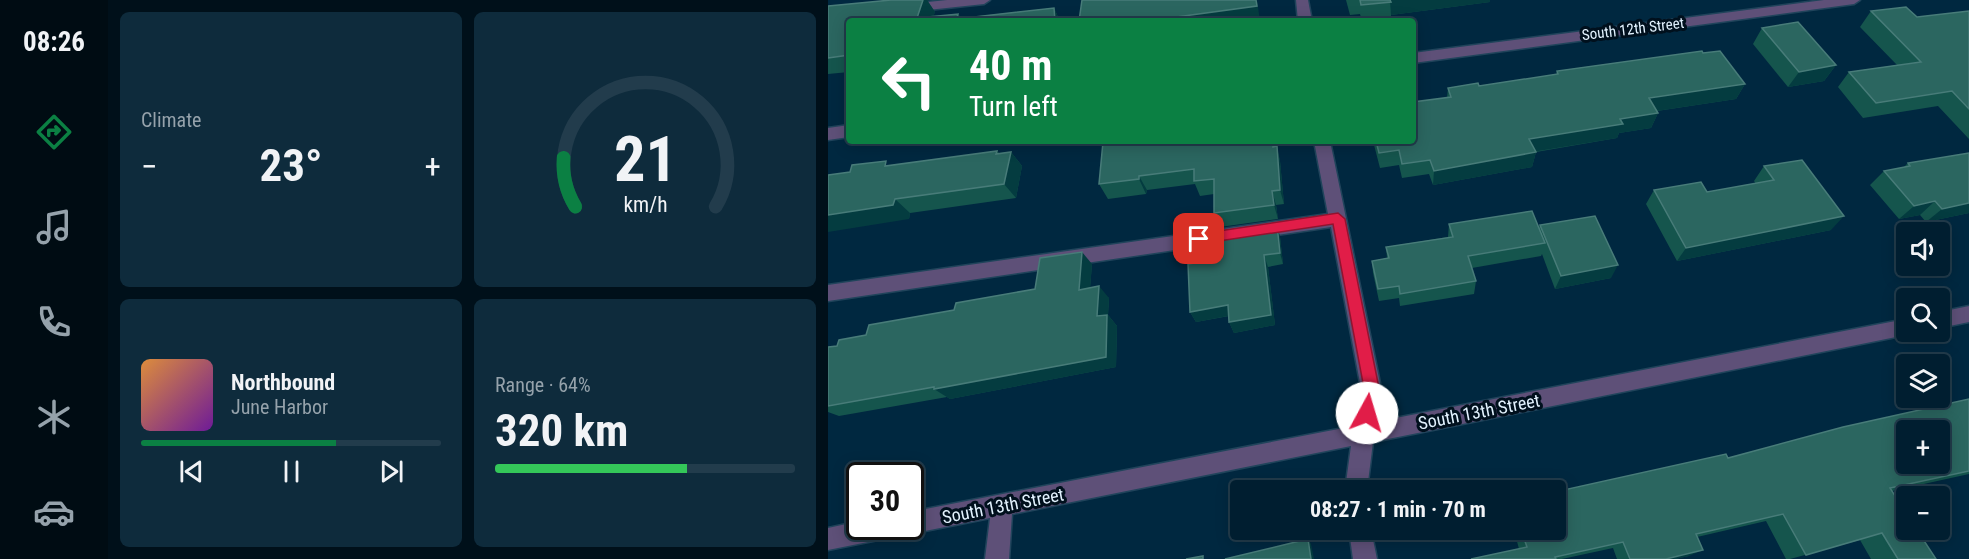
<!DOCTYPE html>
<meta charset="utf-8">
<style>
:root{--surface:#001e30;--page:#0e2b3c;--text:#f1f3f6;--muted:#95a2ab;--line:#223c4c;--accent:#0b8043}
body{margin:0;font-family:"Roboto Condensed",sans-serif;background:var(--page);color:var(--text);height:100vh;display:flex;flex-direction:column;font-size:22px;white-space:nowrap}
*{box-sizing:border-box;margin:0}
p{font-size:20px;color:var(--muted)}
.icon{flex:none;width:33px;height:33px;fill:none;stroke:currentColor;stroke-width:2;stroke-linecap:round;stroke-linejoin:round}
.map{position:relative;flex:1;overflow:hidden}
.drawer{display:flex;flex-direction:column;gap:12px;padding:12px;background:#00101a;width:720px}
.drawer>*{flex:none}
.hud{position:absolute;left:18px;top:18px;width:570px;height:126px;border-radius:6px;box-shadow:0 3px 15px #0003,0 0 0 2px var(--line);background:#0b8043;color:#fff;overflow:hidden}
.fabs{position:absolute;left:1068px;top:222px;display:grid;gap:12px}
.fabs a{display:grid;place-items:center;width:54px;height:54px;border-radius:6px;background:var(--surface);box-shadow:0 3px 15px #0003,0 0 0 2px var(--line);font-size:30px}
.speed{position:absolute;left:18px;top:462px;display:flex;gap:12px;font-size:30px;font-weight:700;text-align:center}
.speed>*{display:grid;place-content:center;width:78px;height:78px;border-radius:50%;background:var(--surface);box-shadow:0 3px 15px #0003,0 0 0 2px var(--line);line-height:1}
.speed .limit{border:3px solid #111;border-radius:9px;background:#fff;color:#111}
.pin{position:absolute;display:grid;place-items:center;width:51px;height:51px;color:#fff;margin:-26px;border-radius:12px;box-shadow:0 3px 9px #0006}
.me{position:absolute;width:66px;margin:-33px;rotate:6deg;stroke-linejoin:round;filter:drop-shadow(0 0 4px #0008)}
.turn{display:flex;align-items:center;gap:21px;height:126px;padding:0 24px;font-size:27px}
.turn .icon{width:78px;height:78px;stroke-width:2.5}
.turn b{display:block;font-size:42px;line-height:51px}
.big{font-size:45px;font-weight:700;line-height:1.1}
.drawer .tile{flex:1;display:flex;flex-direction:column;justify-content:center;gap:9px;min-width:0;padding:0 21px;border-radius:9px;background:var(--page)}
.drawer .dial{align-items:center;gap:0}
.dial svg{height:156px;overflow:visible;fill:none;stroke:var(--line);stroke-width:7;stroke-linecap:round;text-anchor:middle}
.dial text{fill:var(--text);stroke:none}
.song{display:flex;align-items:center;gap:18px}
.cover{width:72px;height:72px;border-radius:9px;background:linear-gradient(135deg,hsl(30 70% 55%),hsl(280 70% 35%))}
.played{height:6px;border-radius:3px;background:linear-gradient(90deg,var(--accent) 65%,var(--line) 65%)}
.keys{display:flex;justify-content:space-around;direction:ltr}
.heat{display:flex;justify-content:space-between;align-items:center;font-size:33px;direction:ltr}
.charge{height:9px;border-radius:4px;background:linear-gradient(90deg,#34c759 64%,var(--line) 0)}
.drawer .tiles{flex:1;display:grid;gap:12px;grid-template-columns:repeat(2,1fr)}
.trip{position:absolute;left:402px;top:480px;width:336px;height:60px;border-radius:6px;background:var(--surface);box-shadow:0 3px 15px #0003,0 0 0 2px var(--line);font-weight:700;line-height:60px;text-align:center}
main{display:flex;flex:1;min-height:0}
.tab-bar{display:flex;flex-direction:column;width:108px;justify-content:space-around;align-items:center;background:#000c13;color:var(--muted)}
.tab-bar .icon{width:42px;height:42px}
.tab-bar .active{color:var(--accent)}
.tab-bar b{font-size:27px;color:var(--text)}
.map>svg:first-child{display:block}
</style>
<main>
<nav class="tab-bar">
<b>08:26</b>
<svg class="icon active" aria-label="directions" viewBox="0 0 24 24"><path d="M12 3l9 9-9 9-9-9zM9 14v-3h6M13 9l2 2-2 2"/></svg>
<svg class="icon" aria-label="music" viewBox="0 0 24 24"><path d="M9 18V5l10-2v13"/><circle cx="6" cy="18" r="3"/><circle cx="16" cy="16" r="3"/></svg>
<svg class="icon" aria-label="phone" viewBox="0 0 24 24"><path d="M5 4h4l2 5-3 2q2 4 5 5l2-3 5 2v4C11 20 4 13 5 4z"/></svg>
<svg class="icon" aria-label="climate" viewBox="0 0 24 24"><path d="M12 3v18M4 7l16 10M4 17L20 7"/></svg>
<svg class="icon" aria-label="car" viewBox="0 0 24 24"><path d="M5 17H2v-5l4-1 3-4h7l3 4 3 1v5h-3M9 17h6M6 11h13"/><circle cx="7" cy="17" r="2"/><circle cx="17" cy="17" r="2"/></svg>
</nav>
<section class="drawer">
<div class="tiles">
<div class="tile"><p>Climate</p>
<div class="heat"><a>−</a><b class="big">23°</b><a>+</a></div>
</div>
<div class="tile dial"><svg viewBox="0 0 100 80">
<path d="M14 69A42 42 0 1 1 86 69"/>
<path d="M14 69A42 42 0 0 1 8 44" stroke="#0b8043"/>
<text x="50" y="56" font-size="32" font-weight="700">21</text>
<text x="50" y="72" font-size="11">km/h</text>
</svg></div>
<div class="tile">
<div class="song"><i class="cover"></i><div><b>Northbound</b><p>June Harbor</p></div></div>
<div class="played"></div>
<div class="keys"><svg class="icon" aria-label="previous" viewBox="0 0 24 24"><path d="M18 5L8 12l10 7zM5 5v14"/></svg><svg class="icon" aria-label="pause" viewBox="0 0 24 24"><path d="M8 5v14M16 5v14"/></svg><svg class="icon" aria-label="next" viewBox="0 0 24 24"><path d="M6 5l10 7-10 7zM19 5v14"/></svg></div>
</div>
<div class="tile"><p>Range · 64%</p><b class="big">320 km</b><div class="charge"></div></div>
</div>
</section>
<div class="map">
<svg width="1141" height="559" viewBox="0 0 1141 559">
<rect width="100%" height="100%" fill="#002840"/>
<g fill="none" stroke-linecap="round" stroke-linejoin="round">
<defs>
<g id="minor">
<polygon points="119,0 162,0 156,4 81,12 74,8 81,4"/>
<polygon points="468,0 480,0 484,21 470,21"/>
<polygon points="996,0 1032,0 1026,4 585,63 585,53"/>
<polygon points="21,125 21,137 0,140 0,128"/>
<polygon points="486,141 502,141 552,383 547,422 1078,319 1078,332 1085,332 1078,335 545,442 539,490 517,490 523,446 184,514 181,559 157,559 162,518 82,534 74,531 65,537 0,550 0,528 32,521 32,526 82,526 82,512 526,426 532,383 503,227 0,301 0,285 500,214"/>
<polygon points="1141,306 1141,322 1112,328 1112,312"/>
<polygon points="521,530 543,530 549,559 525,559"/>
</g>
</defs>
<use href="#minor" stroke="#20445b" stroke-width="3"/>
<use href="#minor" fill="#5e5078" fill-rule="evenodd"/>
</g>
<g fill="#15554d">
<polygon points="63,0 99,0 107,12 105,16 130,14 133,18 226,8 232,21 21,21 21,72 0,74 0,6"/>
<polygon points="518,0 662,0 662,2 563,15 563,17 534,21 532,14 522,15"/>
<polygon points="1043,11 1089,17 1141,11 1141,139 1110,106 1035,118 1010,87 1021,72 1069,65 1032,27"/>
<polygon points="934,28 1008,65 996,81 960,87 925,44"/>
<polygon points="875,53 917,84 908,99 829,111 830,113 823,128 791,133 789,138 708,152 704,167 605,185 601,174 574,178 571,165 552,168 545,141 585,141 619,98 620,88 651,86 728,75 729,71"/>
<polygon points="447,141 452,161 456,204 448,205 450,219 392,227 386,213 386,194 372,196 367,184 319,190 318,194 280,199 271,184"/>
<polygon points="169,151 171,153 183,152 194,166 188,198 82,213 81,219 22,172"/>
<polygon points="1080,163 1141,213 1098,222 1092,215 1071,219 1042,185 1056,171 1076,167"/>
<polygon points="936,166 1003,230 849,261 818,204 826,190 879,192 928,184 926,181"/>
<polygon points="621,224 711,227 712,225 783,278 727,289 714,254 713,256 644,268 648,281 646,294 572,306 571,298 551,301 545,273 544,261 559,258 558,247 620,237"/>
<polygon points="449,225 452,237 455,264 440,267 447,325 406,333 401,322 401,316 368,322 362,312 379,261"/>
<polygon points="264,264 262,288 281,298 280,315 289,326 288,367 122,399 119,397 11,416 0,412 0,347 9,346 38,335 207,289"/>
<polygon points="1141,399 1141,474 1064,491 1108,559 1043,559 1032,540 962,559 958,559 938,521 869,537 861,556 847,559 789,559 785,548 734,559 643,559 691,549 686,530 728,530 736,490 900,458"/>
</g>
<g fill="#043c40">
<polygon points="95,0 99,0 107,12 104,21 89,18"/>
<polygon points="428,0 429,0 432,21 319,21"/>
<polygon points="562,0 662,0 662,2 563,15"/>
<polygon points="226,8 232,21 227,21"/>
<polygon points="1008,65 996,81 960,87 971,72"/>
<polygon points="917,84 908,99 815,113 821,98"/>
<polygon points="830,113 823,128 791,133 789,138 698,153 701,139 792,119"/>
<polygon points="449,146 452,161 456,204 452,190"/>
<polygon points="183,152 194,166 188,198 176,184"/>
<polygon points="708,152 704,167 605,185 606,171"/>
<polygon points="311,176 319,190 318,194 311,179"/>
<polygon points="444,191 448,205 450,219 446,205"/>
<polygon points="67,199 82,213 81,219 0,232 0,215"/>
<polygon points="1107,201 1092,215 1071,219 1086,206"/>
<polygon points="1141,203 1141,213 1098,222 1114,209"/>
<polygon points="1016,216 1003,230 849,261 858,248"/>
<polygon points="449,225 452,237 455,264 452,253"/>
<polygon points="254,252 264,264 261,302 251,290"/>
<polygon points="436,255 440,267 447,325 406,333 401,322"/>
<polygon points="790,265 783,278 727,289 733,276"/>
<polygon points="271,286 281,298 280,315 289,326 288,367 122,399 106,389 269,316"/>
<polygon points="400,305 405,315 368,322 362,312"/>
<polygon points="480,539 483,544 486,559 483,559"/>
<polygon points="875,550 861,556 847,559 838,559"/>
</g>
<g fill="#2b6660" stroke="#487c79" stroke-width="1.5" fill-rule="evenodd">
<polygon points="63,0 95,0 89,18 130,14 128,21 21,21 21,55 0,58 0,6"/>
<polygon points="254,0 428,0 429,6 319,21 251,21"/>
<polygon points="532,0 562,0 563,2 533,5"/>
<polygon points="1078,7 1089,17 1141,11 1141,109 1124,91 1048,103 1021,72 1093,62 1043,11"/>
<polygon points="226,8 227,21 128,21 129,19"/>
<polygon points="970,22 1008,65 971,72 934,28"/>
<polygon points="874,51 875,53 892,51 917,84 821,98 830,113 792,119 795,124 701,139 708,152 606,171 602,160 574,164 571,150 551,153 548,141 585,141 585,102 623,97 620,88 650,83 651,86 730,74 729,71"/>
<polygon points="283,141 445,141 445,147 449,146 452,190 444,191 446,205 386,213 386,179 366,181 366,169 311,176 311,179 271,184 275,142"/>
<polygon points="169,151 168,154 183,152 176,184 67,199 65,205 0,215 0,175 22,172 24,165 58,161 57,166"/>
<polygon points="1141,153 1141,203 1114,209 1107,201 1086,206 1056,171 1082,166 1080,163"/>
<polygon points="974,160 1016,216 858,248 826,190 873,182 879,192 946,180 936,166"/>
<polygon points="704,211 717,243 640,256 648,281 572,294 571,286 550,289 544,261 561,258 558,247 625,237 621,224"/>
<polygon points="767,216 790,265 733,276 712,225"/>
<polygon points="449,225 452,253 436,255 443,315 401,322 400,305 362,312 360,264 379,261 378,249 387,247 387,234"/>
<polygon points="254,252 251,290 271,286 269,316 279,315 278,357 106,389 106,387 0,406 0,347 9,346 11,340 38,335 41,325 126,310 128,303 207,289 212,258"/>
<path d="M1141,399V471L1062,488L1078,513V530H1089L1108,559H1070L1054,533L978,555L955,514L868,534L875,550L838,559H802L795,542L727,557L728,559H643L699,547L693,530H728V490H712L734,486L736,490L898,454L900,458L1015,427ZM1078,430H1112V464H1078Z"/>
<polygon points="480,539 483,559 397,559"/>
<polygon points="375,556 375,559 358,559"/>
</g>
<polygon fill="#e11d48" stroke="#92132f" stroke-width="1.5" points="510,213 517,219 550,383 545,419 539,421 534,419 532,413 535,383 505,224 371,244 365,239 371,234"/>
<g text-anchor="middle" stroke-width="6" stroke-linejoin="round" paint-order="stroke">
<g font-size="15" fill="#e2f2fe" stroke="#00101d">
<text transform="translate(805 29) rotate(-7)" y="5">South 12th Street</text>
</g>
<g font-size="18" fill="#e2f2fe" stroke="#00101d">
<text transform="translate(651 412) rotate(-11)" y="6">South 13th Street</text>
<text transform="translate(175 506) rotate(-11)" y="6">South 13th Street</text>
</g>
</g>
</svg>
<div class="fabs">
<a><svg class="icon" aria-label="sound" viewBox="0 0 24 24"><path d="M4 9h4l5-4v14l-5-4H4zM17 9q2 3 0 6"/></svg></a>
<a><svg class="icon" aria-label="search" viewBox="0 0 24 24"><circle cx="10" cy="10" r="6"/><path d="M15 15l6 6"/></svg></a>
<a><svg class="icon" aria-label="layers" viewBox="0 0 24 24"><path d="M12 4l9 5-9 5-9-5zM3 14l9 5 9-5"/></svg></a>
<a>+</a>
<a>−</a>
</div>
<div class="speed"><div class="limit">30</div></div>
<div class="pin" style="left:371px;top:239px;background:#d93025"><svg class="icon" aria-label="arrive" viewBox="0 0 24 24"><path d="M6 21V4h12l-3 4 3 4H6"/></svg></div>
<svg class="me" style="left:539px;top:413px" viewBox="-20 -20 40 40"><circle r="19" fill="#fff"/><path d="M0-13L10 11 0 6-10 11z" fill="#e11d48"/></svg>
<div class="trip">08:27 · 1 min · 70 m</div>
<div class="hud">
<div class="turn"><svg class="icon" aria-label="left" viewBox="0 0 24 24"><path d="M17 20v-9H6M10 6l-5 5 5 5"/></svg><div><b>40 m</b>Turn left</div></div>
</div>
</div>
</main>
